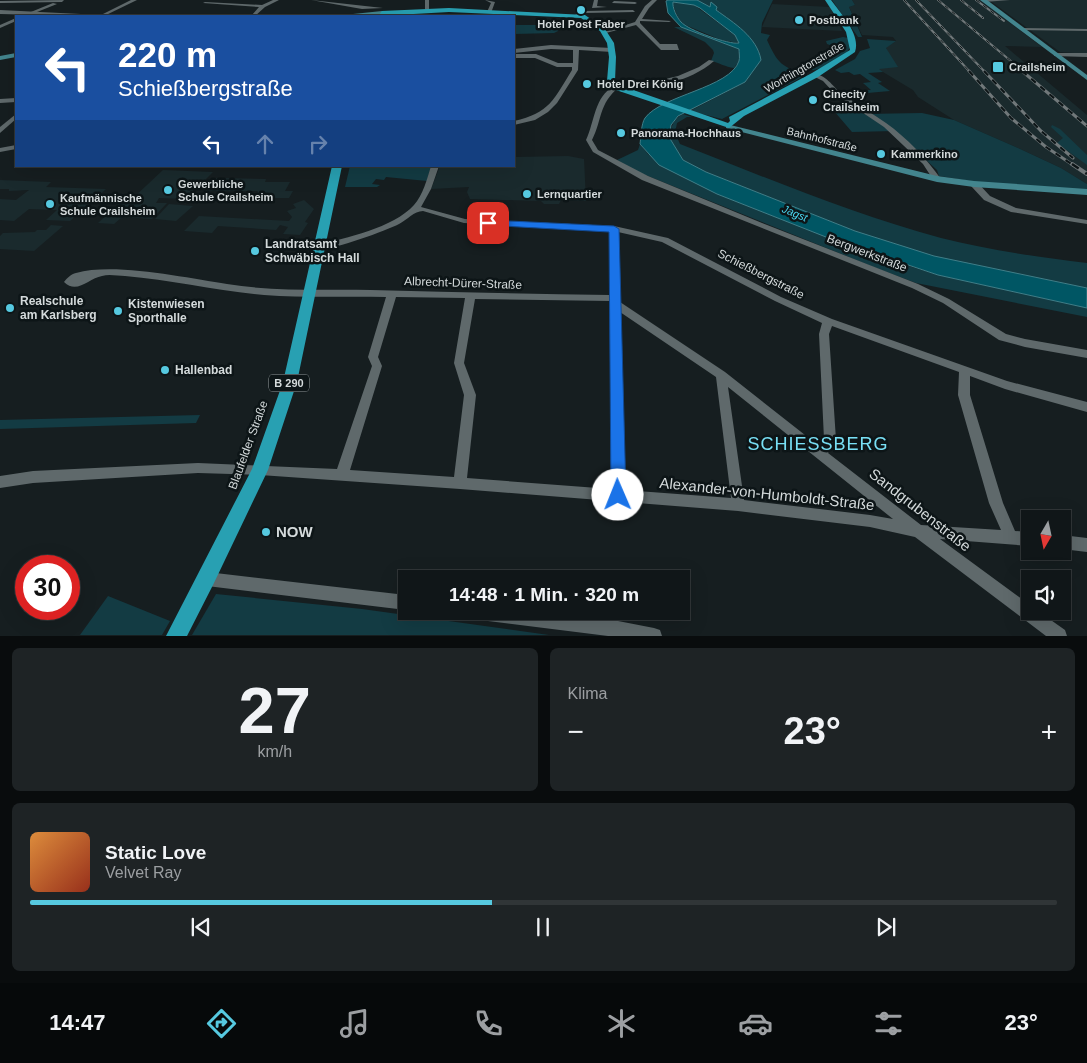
<!DOCTYPE html>
<html lang="de">
<meta charset="utf-8">
<style>
:root{--surface:#101618;--page:#1e2325;--text:#f1f3f6;--muted:#9c9fa2;--line:#303537;--accent:#56c9e0}
body{margin:0;font-family:Arial,sans-serif;background:var(--page);color:var(--text);height:100vh;display:flex;flex-direction:column;font-size:19px;white-space:nowrap}
*{box-sizing:border-box;margin:0}
p{font-size:16px;color:var(--muted)}
.icon{flex:none;width:28px;height:28px;fill:none;stroke:currentColor;stroke-width:2;stroke-linecap:round;stroke-linejoin:round}
.map{position:relative;height:636px;overflow:hidden}
.sheet{display:flex;flex-direction:column;gap:12px;padding:12px;background:#090c0d;flex:1}
.sheet>*{flex:none}
.hud{position:absolute;left:15px;top:15px;width:500px;height:152px;border-radius:0px;box-shadow:0 5px 20px #0002,0 0 0 1px var(--line);background:#1a4fa0;color:#fff;overflow:hidden}
.needle{width:32px;rotate:189deg}
.controls{position:absolute;left:1021px;top:510px;display:grid;gap:10px}
.controls a{display:grid;place-items:center;width:50px;height:50px;border-radius:0px;background:var(--surface);box-shadow:0 5px 20px #0002,0 0 0 1px var(--line);font-size:25px}
.speed{position:absolute;left:15px;top:555px;display:flex;gap:10px;font-size:25px;font-weight:700;text-align:center}
.speed>*{display:grid;place-content:center;width:65px;height:65px;border-radius:50%;background:var(--surface);box-shadow:0 5px 20px #0002,0 0 0 1px var(--line);line-height:1}
.speed .limit{border:8px solid #d22;background:#fff;color:#111}
.pin{position:absolute;display:grid;place-items:center;width:42px;height:42px;color:#fff;margin:-21px;border-radius:10px;box-shadow:0 2px 8px #0006}
.me{position:absolute;width:55px;margin:-28px;rotate:359deg;stroke-linejoin:round;filter:drop-shadow(0 0 4px #0008)}
.turn{display:flex;align-items:center;gap:18px;height:105px;padding:0 20px;font-size:22px}
.turn .icon{width:65px;height:65px;stroke-width:2.5}
.turn b{display:block;font-size:35px;line-height:42px}
.lanes{display:flex;align-items:center;height:48px;padding:0 20px;background:#0003;justify-content:center;gap:25px;direction:ltr}
.lanes .off{opacity:.35}
.big{font-size:38px;font-weight:800;line-height:1.1}
.sheet .card{flex:1;display:flex;flex-direction:column;justify-content:center;gap:8px;min-width:0;padding:0 18px;border-radius:8px;background:var(--page)}
.sheet .dial{align-items:center;gap:0}
.dial b{font-size:65px;line-height:1}
.song{display:flex;align-items:center;gap:15px}
.cover{width:60px;height:60px;border-radius:8px;background:linear-gradient(135deg,hsl(30 70% 55%),hsl(10 70% 35%))}
.played{height:5px;border-radius:2px;background:linear-gradient(90deg,var(--accent) 45%,var(--line) 45%)}
.keys{display:flex;justify-content:space-around;direction:ltr}
.heat{display:flex;justify-content:space-between;align-items:center;font-size:28px;direction:ltr}
.sheet .tiles{flex:1;display:grid;gap:12px;grid-template-columns:1fr 1fr}
.card:last-child{grid-column:span 2}
.trip{position:absolute;left:398px;top:570px;width:292px;height:50px;border-radius:0px;background:var(--surface);box-shadow:0 5px 20px #0002,0 0 0 1px var(--line);font-weight:800;line-height:50px;text-align:center}
.tabs{display:flex;height:80px;justify-content:space-around;align-items:center;background:#06090a;color:var(--muted)}
.tabs .icon{width:35px;height:35px}
.tabs .selected{color:var(--accent)}
.tabs b{font-size:22px;color:var(--text)}
.map>svg:first-child{display:block}
</style>
<div class="map">
<svg width="1087" height="636" viewBox="0 0 1087 636">
<rect width="100%" height="100%" fill="#161e20"/>
<g fill="#1a2a2d">
<polygon points="852,0 979,0 1042,47 1005,46 1087,115 1087,184 1061,168 1018,148 954,120 918,97 913,90 878,69 887,52 886,47 896,41 893,37 862,35 849,7 855,5"/>
<polygon points="989,0 1087,0 1087,54 1060,52"/>
<polygon points="772,4 830,7 842,31 762,27"/>
<polygon points="514,141 516,157 568,156 584,159 586,201 561,200 559,204 544,204 541,201 470,199 467,192 469,187 431,189 440,166 514,166"/>
<polygon points="163,170 213,172 205,180 201,180 199,182 201,182 185,199 159,198 156,203 167,203 152,219 122,217 114,224 98,223 122,201 135,202 136,200 131,200"/>
<polygon points="216,178 266,179 265,182 290,182 285,191 293,191 289,198 261,198 263,195 256,195 258,191 205,191"/>
<polygon points="0,180 51,182 46,187 106,189 70,221 46,220 57,210 29,209 14,221 0,220 0,199 16,200 29,190 9,191 9,189 0,189"/>
<polygon points="304,200 314,209 305,222 308,223 300,235 283,234 288,227 280,225 276,230 218,226 212,233 184,231 199,216 289,221 292,217 287,211 296,208 293,204"/>
<polygon points="169,204 193,206 176,221 155,219"/>
<polygon points="51,225 63,226 34,251 0,249 0,236 3,233 35,232 37,230 46,230"/>
</g>
<g fill="#133b43">
<path d="M697,0H773L762,23L761,33L770,35L767,40C778,64 781,66 806,75L722,119L690,111L745,82L761,60L727,19L715,10L717,7L712,4L710,7Z"/>
<polygon points="832,0 852,0 855,5 849,7 862,37 858,37"/>
<polygon points="672,2 694,5 735,35 739,43 721,40 683,24 679,20"/>
<polygon points="514,25 561,25 558,31 554,33 514,34"/>
<path d="M674,27H681L739,49V61L734,68C725,67 720,63 711,61L714,53L713,50L705,42Z"/>
<path d="M843,37L848,38L850,47C846,58 821,71 810,70L831,57L835,49L838,48L827,44L826,41Z"/>
<polygon points="867,39 896,41 886,48 898,67 879,69 883,72 868,73 882,82 878,83 890,91 856,94 852,91 871,90 863,83 871,82 860,74 854,75 849,72 841,73 835,70 855,59 860,51 870,48"/>
<polygon points="855,108 864,114 922,113 954,120 1018,148 1061,168 1087,184 1087,190 989,184 939,176 937,170 894,131 852,132 834,111"/>
<path d="M683,114L692,117H687L677,123L675,133L680,144C765,177 851,214 941,238C989,250 1038,257 1087,263V288L934,257L855,231L706,172L683,160L669,137C671,127 673,119 683,114Z"/>
<polygon points="1052,125 1060,129 1087,155 1087,165 1057,143 1063,138 1051,127"/>
<polygon points="640,144 648,154 717,194 873,255 938,275 1087,308 1087,317 916,283 876,268 638,172 617,160 638,150"/>
<polygon points="350,166 431,166 427,181 386,177 384,180 376,179 372,184 380,185 377,187 345,187"/>
<polygon points="200,415 196,423 0,429 0,420"/>
<polygon points="216,594 362,609 549,635 192,635"/>
<polygon points="108,596 170,621 162,635 80,635"/>
</g>
<path fill="#005664" stroke="#407e88" fill-rule="evenodd" d="M668,0H697L710,7L711,2L717,7L716,10C734,23 757,37 761,60L745,82L678,116L671,125L669,137L683,160L706,172L855,231L934,256L1087,288V308L938,275L831,239L717,194L659,165L640,144C641,137 641,124 645,118C662,95 730,88 739,61C740,58 739,52 739,49L681,27L668,13L666,1ZM673,2L694,5L700,8L735,35L739,43C729,45 688,30 681,22C677,18 672,7 673,2Z"/>
<g fill="none" stroke-linecap="round" stroke-linejoin="round">
<g fill="#5f696b" fill-rule="evenodd">
<polygon points="64,0 62,2 0,3 0,1"/>
<polygon points="131,0 137,0 104,16 99,16"/>
<polygon points="273,0 279,0 265,7 255,16 251,16 259,7 203,3 205,2 262,5"/>
<polygon points="311,0 383,8 362,9"/>
<polygon points="425,0 429,0 429,11 425,10"/>
<polygon points="485,0 495,2 491,13 487,12 491,3"/>
<polygon points="594,0 598,0 597,6 607,7 592,8"/>
<polygon points="652,0 657,0 649,8 642,19 671,21 669,22 640,21 640,23 660,44 677,44 679,50 661,50 636,25 606,33 604,32 635,22 645,6"/>
<polygon points="983,0 1010,0 984,2 982,1"/>
<polygon points="614,1 635,2 637,3 635,4 612,3"/>
<polygon points="53,3 57,4 27,16 21,16"/>
<polygon points="633,10 635,12 585,13 577,16 575,15 584,11"/>
<polygon points="16,18 16,21 0,28 0,25"/>
<polygon points="1023,28 1087,29 1087,31 1021,30"/>
<path d="M551,45L612,48L615,50L612,52L579,50L578,70L557,103L548,112L535,120L514,125V121C550,113 554,99 572,70V67H557L535,58H514V54H536L558,63H573V50L551,49L514,53V49Z"/>
<polygon points="1056,53 1087,53 1087,57 1054,56 1054,54"/>
<path d="M709,60L714,61C689,83 653,87 622,92L619,90L678,76L699,67Z"/>
<path d="M813,74C826,74 832,86 841,93C856,104 872,113 886,123C907,138 926,158 941,179L940,181H934L923,164L884,127L835,94L823,81L813,76Z"/>
<path d="M614,86L619,87C598,105 603,118 592,140L598,150L648,176L762,223L918,284L949,299L1006,334L1025,339L1087,350V358L1025,347L999,340L943,303L912,288L642,180L593,152L586,140C595,121 594,97 614,86Z"/>
<polygon points="16,98 16,102 0,103 0,99"/>
<polygon points="16,114 16,119 0,133 0,127"/>
<polygon points="16,145 16,149 0,152 0,148"/>
<path d="M431,166H439L431,189L421,207L465,219L614,226L668,238L781,297L832,319L1007,381L1087,402V412L1005,389L970,376V395L1003,503L1015,531L1030,532V546L940,539L1030,605V611H1038L1065,630L1067,636H1046L915,537L870,527L738,511L460,489L260,475L198,473L33,483L0,488V476L33,471L198,463L337,469L372,366L368,357L386,297C346,296 305,298 264,295C217,291 172,280 125,276C118,276 109,274 102,276C89,278 77,295 64,282C67,278 71,274 76,273C114,262 187,278 227,284C275,292 323,289 371,290C450,292 530,294 610,295V231L464,223L423,211C414,211 407,220 399,224C385,231 331,251 317,249L316,247L317,245C346,238 393,228 414,205C423,195 427,179 431,166ZM618,232L662,242L775,301L822,323L819,334L824,439L819,446L725,372L620,302ZM396,297L465,298L454,363L464,395L454,477L350,470L382,366L378,357ZM475,299L610,301L611,489L467,478L476,395L464,363ZM620,312L716,377L731,498L624,490ZM832,326L959,372L958,395L989,503L1001,530L921,525L828,453L836,440L829,334ZM728,387L893,519L870,515L744,500Z"/>
<polygon points="971,182 977,182 990,196 1016,208 1087,220 1087,224 1011,212 984,200 971,186"/>
<polygon points="1062,535 1087,538 1087,552 1062,549"/>
<polygon points="207,572 406,595 406,610 207,586 202,584 200,579 202,574"/>
<polygon points="465,611 536,611 618,621 654,628 660,630 662,636 608,636 472,619 467,616"/>
</g>
<polygon fill="#5f696b" fill-rule="evenodd" points="0,10 81,14 84,16 0,14"/>
<g fill="#43858e" fill-rule="evenodd">
<polygon points="980,0 987,0 1087,75 1087,80"/>
<polygon points="382,11 384,14 350,16 353,14"/>
<polygon points="16,53 16,57 0,60 0,56"/>
<polygon points="726,124 937,176 974,181 1087,189 1087,195 974,187 937,182 726,128"/>
</g>
<g fill="#28a0b2" fill-rule="evenodd">
<path d="M825,0H831C841,14 861,34 855,52L818,77L744,116L729,128L613,89L607,81L609,57L607,43L600,31L581,18L449,12L378,16L382,11L449,8L585,15L605,29L614,43L616,57L615,81L619,85L728,123L730,121L729,117L812,73L850,50L846,32Z"/>
<polygon points="332,166 342,166 297,382 268,470 213,585 187,636 166,636 252,469 283,382"/>
</g>
<defs>
<g id="rail-far2">
<polyline points="904,0 970,72"/>
<polyline points="916,0 985,72"/>
<polyline points="938,0 1024,72"/>
<polyline points="961,0 983,18"/>
<polyline points="976,0 1004,21"/>
</g>
<g id="rail-far1">
<polyline points="969,71 1011,118 1046,147 1073,165"/>
<polyline points="984,71 1041,131 1073,158"/>
<polyline points="1022,71 1087,126"/>
</g>
<polyline id="rail" points="1072,164 1087,174"/>
</defs>
<use href="#rail-far2" stroke="#71787a" stroke-width="2"/>
<use href="#rail-far1" stroke="#71787a" stroke-width="3"/>
<use href="#rail" stroke="#71787a" stroke-width="4"/>
<use href="#rail-far2" stroke="#0d1517" stroke-width="1" stroke-dasharray="4.5" stroke-linecap="butt"/>
<use href="#rail-far1" stroke="#0d1517" stroke-width="2" stroke-dasharray="6" stroke-linecap="butt"/>
<use href="#rail" stroke="#0d1517" stroke-width="2.5" stroke-dasharray="8" stroke-linecap="butt"/>
</g>
<polygon fill="#1a73e8" stroke="#114b97" points="488,220 614,226 619,229 626,495 624,499 618,501 613,499 611,495 609,232 484,225 484,221"/>
<g fill="#56c9e0" stroke="#0d1517" stroke-width="2">
<circle cx="581" cy="10" r="5"/>
<circle cx="799" cy="20" r="5"/>
<rect x="992" y="61" width="12" height="12" rx="2.5"/>
<circle cx="587" cy="84" r="5"/>
<circle cx="813" cy="100" r="5"/>
<circle cx="621" cy="133" r="5"/>
<circle cx="881" cy="154" r="5"/>
<circle cx="168" cy="190" r="5"/>
<circle cx="527" cy="194" r="5"/>
<circle cx="50" cy="204" r="5"/>
<circle cx="255" cy="251" r="5"/>
<circle cx="10" cy="308" r="5"/>
<circle cx="118" cy="311" r="5"/>
<circle cx="165" cy="370" r="5"/>
<circle cx="266" cy="532" r="5"/>
</g>
<g text-anchor="middle" stroke-width="5" stroke-linejoin="round" paint-order="stroke">
<g font-size="11" font-weight="bold" fill="#d4dadb" stroke="#0d1517" text-anchor="start">
<text x="809" y="24">Postbank</text>
<text x="581" y="28" text-anchor="middle">Hotel Post Faber</text>
<text x="1009" y="71">Crailsheim</text>
<text x="597" y="88">Hotel Drei König</text>
<text x="823" y="98">Cinecity<tspan x="823" dy="13">Crailsheim</tspan></text>
<text x="631" y="137">Panorama-Hochhaus</text>
<text x="891" y="158">Kammerkino</text>
<text x="178" y="188">Gewerbliche<tspan x="178" dy="13">Schule Crailsheim</tspan></text>
<text x="537" y="198">Lernquartier</text>
<text x="60" y="202">Kaufmännische<tspan x="60" dy="13">Schule Crailsheim</tspan></text>
</g>
<g font-size="11" fill="#d4dadb" stroke="#0d1517">
<text transform="translate(804 67) rotate(-30)" y="4">Worthingtonstraße</text>
<text transform="translate(822 139) rotate(14)" y="4">Bahnhofstraße</text>
</g>
<g font-size="11" font-style="italic" fill="#4bd6f0" stroke="#0d1517">
<text transform="translate(795 213) rotate(22)" y="4">Jagst</text>
</g>
<rect fill="#0d1517" stroke="#989fa0" stroke-width="1" x="269" y="374.5" width="40" height="17" rx="4"/>
<g font-size="11" font-weight="bold" fill="#d4dadb">
<text x="289" y="387">B 290</text>
</g>
<g font-size="12" font-weight="bold" fill="#d4dadb" stroke="#0d1517" text-anchor="start">
<text x="265" y="248">Landratsamt<tspan x="265" dy="14">Schwäbisch Hall</tspan></text>
<text x="20" y="305">Realschule<tspan x="20" dy="14">am Karlsberg</tspan></text>
<text x="128" y="308">Kistenwiesen<tspan x="128" dy="14">Sporthalle</tspan></text>
<text x="175" y="374">Hallenbad</text>
</g>
<g font-size="12" fill="#d4dadb" stroke="#0d1517">
<text transform="translate(867 253) rotate(21)" y="4">Bergwerkstraße</text>
<text transform="translate(761 274) rotate(27)" y="4">Schießbergstraße</text>
<text transform="translate(463 283) rotate(2)" y="4">Albrecht-Dürer-Straße</text>
<text transform="translate(248 445) rotate(-70)" y="4">Blaufelder Straße</text>
</g>
<g font-size="15" fill="#d4dadb" stroke="#0d1517">
<text transform="translate(767 494) rotate(6)" y="5">Alexander-von-Humboldt-Straße</text>
<text transform="translate(920 510) rotate(38)" y="5">Sandgrubenstraße</text>
</g>
<g font-size="15" font-weight="bold" fill="#d4dadb" stroke="#0d1517" text-anchor="start">
<text x="276" y="537">NOW</text>
</g>
<g font-size="18" letter-spacing="1" fill="#79e0f5" stroke="#0d1517">
<text x="818" y="450">SCHIESSBERG</text>
</g>
</g>
</svg>
<div class="controls">
<a><svg class="needle" viewBox="-14 -14 28 28"><path d="M0-13l5 13h-10z" fill="#e53935"/><path d="M0 13l5-13h-10z" fill="#9c9fa2"/></svg></a>
<a><svg class="icon" aria-label="sound" viewBox="0 0 24 24"><path d="M4 9h4l5-4v14l-5-4H4zM17 9q2 3 0 6"/></svg></a>
</div>
<div class="speed"><div class="limit">30</div></div>
<div class="pin" style="left:488px;top:223px;background:#d93025"><svg class="icon" aria-label="arrive" viewBox="0 0 24 24"><path d="M6 21V4h12l-3 4 3 4H6"/></svg></div>
<svg class="me" style="left:618px;top:495px" viewBox="-20 -20 40 40"><circle r="19" fill="#fff"/><path d="M0-13L10 11 0 6-10 11z" fill="#1a73e8"/></svg>
<div class="trip">14:48 · 1 Min. · 320 m</div>
<div class="hud">
<div class="turn"><svg class="icon" aria-label="left" viewBox="0 0 24 24"><path d="M17 20v-9H6M10 6l-5 5 5 5"/></svg><div><b>220 m</b>Schießbergstraße</div></div>
<div class="lanes"><svg class="icon" aria-label="left" viewBox="0 0 24 24"><path d="M17 20v-9H6M10 6l-5 5 5 5"/></svg><svg class="icon off" aria-label="ahead" viewBox="0 0 24 24"><path d="M12 20V5M6 11l6-6 6 6"/></svg><svg class="icon off" aria-label="right" viewBox="0 0 24 24"><path d="M7 20v-9h11M14 6l5 5-5 5"/></svg></div>
</div>
</div>
<section class="sheet">
<div class="tiles">
<div class="card dial"><b>27</b><p>km/h</p></div>
<div class="card"><p>Klima</p>
<div class="heat"><a>−</a><b class="big">23°</b><a>+</a></div>
</div>
<div class="card">
<div class="song"><i class="cover"></i><div><b>Static Love</b><p>Velvet Ray</p></div></div>
<div class="played"></div>
<div class="keys"><svg class="icon" aria-label="previous" viewBox="0 0 24 24"><path d="M18 5L8 12l10 7zM5 5v14"/></svg><svg class="icon" aria-label="pause" viewBox="0 0 24 24"><path d="M8 5v14M16 5v14"/></svg><svg class="icon" aria-label="next" viewBox="0 0 24 24"><path d="M6 5l10 7-10 7zM19 5v14"/></svg></div>
</div>
</div>
</section>
<nav class="tabs">
<b>14:47</b>
<svg class="icon selected" aria-label="directions" viewBox="0 0 24 24"><path d="M12 3l9 9-9 9-9-9zM9 14v-3h6M13 9l2 2-2 2"/></svg>
<svg class="icon" aria-label="music" viewBox="0 0 24 24"><path d="M9 18V5l10-2v13"/><circle cx="6" cy="18" r="3"/><circle cx="16" cy="16" r="3"/></svg>
<svg class="icon" aria-label="phone" viewBox="0 0 24 24"><path d="M5 4h4l2 5-3 2q2 4 5 5l2-3 5 2v4C11 20 4 13 5 4z"/></svg>
<svg class="icon" aria-label="climate" viewBox="0 0 24 24"><path d="M12 3v18M4 7l16 10M4 17L20 7"/></svg>
<svg class="icon" aria-label="car" viewBox="0 0 24 24"><path d="M5 17H2v-5l4-1 3-4h7l3 4 3 1v5h-3M9 17h6M6 11h13"/><circle cx="7" cy="17" r="2"/><circle cx="17" cy="17" r="2"/></svg>
<svg class="icon" aria-label="filters" viewBox="0 0 24 24"><path d="M4 7h16M4 17h16"/><circle cx="9" cy="7" r="2"/><circle cx="15" cy="17" r="2"/></svg>
<b>23°</b>
</nav>
